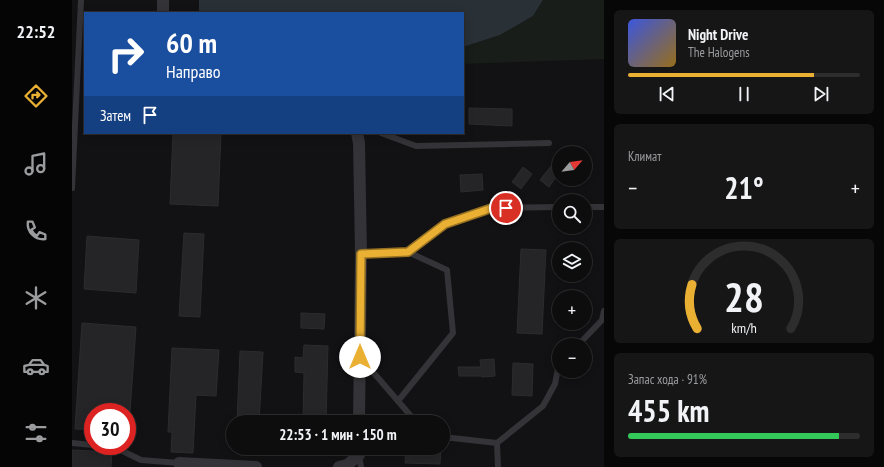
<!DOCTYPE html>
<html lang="ru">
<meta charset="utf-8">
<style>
:root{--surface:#0e0d0e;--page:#171617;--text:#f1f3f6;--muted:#9b9c9e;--line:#2e2d2e;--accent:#e9b034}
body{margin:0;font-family:"PT Sans Narrow",sans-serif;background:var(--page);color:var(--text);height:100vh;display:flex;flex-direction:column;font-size:15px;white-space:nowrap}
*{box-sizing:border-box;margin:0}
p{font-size:13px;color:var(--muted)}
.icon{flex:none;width:22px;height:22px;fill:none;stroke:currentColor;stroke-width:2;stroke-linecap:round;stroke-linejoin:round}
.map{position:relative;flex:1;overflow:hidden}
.sheet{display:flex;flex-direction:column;gap:10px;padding:10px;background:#080708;width:280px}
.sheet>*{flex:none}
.hud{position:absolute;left:12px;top:12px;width:380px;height:122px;border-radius:0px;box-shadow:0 2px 10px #0003,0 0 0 1px var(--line);background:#1a4fa0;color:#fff;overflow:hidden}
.needle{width:26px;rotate:62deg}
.controls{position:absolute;left:480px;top:146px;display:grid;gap:8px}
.controls a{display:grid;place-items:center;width:40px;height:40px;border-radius:50%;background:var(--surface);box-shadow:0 2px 10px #0003,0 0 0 1px var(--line);font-size:20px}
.speed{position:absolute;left:12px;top:403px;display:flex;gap:8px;font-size:20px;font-weight:700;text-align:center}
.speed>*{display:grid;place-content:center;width:52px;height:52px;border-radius:50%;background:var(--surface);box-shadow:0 2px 10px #0003,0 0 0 1px var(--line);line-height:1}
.speed .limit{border:6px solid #d22;background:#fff;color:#111}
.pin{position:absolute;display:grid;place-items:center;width:34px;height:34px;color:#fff;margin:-17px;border:2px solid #fff;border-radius:50%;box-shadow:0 1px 4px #0007}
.me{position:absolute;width:44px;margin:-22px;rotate:0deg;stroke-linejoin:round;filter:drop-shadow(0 0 3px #0008)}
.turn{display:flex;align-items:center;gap:14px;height:84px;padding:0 16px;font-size:18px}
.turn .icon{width:52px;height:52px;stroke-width:2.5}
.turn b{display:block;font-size:28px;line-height:34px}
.then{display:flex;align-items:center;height:38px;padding:0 16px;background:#0003;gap:8px;font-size:15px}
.big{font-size:30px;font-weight:800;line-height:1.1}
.sheet .tile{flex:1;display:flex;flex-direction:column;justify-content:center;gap:6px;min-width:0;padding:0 14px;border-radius:6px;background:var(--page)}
.sheet .dial{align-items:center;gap:0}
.dial svg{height:104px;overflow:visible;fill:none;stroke:var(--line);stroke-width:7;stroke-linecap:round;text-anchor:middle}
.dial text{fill:var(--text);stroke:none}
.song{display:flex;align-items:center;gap:12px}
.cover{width:48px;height:48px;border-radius:6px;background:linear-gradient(135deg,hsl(230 70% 55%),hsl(40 70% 35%))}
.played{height:4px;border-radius:2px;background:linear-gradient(90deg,var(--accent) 80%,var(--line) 80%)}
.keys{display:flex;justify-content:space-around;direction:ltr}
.heat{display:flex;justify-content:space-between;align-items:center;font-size:22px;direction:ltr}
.charge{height:6px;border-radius:3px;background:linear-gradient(90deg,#34c759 91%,var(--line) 0)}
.trip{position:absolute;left:154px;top:415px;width:224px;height:40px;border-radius:20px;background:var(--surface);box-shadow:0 2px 10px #0003,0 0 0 1px var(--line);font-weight:800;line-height:40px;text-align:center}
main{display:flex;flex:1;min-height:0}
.tabs{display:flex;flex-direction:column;width:72px;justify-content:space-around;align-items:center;background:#060506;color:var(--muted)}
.tabs .icon{width:28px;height:28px}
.tabs .current{color:var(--accent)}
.tabs b{font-size:18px;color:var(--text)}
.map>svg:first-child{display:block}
</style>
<main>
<nav class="tabs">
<b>22:52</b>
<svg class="icon current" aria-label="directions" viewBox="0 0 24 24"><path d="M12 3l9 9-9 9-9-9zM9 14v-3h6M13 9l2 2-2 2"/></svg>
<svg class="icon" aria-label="music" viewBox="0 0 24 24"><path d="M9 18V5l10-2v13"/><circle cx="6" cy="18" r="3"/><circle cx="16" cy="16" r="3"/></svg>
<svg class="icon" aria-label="phone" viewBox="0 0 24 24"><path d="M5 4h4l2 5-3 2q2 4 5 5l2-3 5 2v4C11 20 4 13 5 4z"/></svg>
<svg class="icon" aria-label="climate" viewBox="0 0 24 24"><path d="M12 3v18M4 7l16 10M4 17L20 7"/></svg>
<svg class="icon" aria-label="car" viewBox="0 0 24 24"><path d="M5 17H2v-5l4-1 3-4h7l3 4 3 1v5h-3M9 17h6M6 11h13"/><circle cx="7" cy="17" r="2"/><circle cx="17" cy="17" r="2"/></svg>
<svg class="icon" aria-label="filters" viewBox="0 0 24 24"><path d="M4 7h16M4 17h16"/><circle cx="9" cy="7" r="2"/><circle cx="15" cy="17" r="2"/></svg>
</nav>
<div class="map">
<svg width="532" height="467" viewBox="0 0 532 467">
<rect width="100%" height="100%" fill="#121113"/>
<polygon fill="#181d19" points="471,0 532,0 532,59 444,62 391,64 391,47 428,35 461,16"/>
<polygon fill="#293036" points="127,0 471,0 461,16 428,35 391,47 391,13 127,13"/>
<g fill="#252427" stroke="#2c2c2f">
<polygon points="397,108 440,109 440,126 397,124"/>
<polygon points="101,133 149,133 146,206 98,204"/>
<polygon points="479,166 487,172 487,173 477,187 468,180"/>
<polygon points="451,167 460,174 449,189 440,182"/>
<polygon points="410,174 411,190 389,192 388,175"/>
<polygon points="112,233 132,234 128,317 107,316"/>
<polygon points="15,236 67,240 64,293 12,289"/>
<polygon points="449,249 474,250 470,334 445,333"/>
<polygon points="229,313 253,314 252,329 229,328"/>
<polygon points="10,323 64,327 58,412 21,412 21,430 3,429"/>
<polygon points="232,345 256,346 254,422 231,422 232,373 223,372 223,357 231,358"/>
<polygon points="100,348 147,350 144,396 124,395 121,453 99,452 100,432 96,432"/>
<polygon points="168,351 191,352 187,422 165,422"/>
<polygon points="422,359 423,376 410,377 409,376 387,376 386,367 409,367 408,360"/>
<polygon points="441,363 461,364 460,396 440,395"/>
<polygon points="334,448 369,448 368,464 333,463"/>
<polygon points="0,450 40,452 39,467 0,467"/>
</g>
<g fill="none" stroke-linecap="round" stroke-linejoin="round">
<g stroke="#333338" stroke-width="6">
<polyline points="309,133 344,146 477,143"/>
<polyline points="0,188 9,0"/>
<polyline points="513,207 532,207"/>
<polyline points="289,254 336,252 373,224 420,208 487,207"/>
<polyline points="497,345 509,342 530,320 532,311"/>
<polyline points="289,358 344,422"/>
<polyline points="326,401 381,333 375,270 336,252"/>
<polyline points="371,437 425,443 471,406 483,384 487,363"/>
<polyline points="0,443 21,445"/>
<polyline points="425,443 426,467"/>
<polyline points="40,446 69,460 107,463"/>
<polyline points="287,455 289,467"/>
</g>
<g stroke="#333338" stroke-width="12">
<polyline points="91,13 91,0"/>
<polyline points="285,133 287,143 289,254 287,422"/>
<polyline points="107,463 184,467"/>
<polyline points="267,467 275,465 287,455 287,448"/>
</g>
</g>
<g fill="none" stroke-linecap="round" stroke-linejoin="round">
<defs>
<polyline id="route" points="288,357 289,254 336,252 373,224 420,208 434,208"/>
</defs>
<use href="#route" stroke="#977222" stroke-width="10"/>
<use href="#route" stroke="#e9b034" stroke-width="7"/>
</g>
</svg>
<div class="controls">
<a><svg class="needle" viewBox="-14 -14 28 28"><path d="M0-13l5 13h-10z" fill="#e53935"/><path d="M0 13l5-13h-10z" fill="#9b9c9e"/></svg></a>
<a><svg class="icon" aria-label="search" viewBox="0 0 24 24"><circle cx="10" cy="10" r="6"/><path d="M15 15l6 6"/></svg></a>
<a><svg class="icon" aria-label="layers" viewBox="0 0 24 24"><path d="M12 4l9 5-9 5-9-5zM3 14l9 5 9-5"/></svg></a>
<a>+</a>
<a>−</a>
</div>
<div class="speed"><div class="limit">30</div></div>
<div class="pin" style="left:434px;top:208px;background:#d93025"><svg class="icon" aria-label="arrive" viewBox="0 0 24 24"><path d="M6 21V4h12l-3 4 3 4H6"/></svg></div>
<svg class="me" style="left:288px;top:357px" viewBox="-20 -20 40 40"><circle r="19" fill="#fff"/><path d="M0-13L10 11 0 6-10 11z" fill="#e9b034"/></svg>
<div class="trip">22:53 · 1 мин · 150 m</div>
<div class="hud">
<div class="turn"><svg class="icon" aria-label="right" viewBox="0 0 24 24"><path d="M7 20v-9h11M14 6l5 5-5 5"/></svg><div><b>60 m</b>Направо</div></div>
<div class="then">Затем<svg class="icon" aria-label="arrive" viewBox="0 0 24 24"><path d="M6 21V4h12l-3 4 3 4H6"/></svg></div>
</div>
</div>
<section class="sheet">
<div class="tile">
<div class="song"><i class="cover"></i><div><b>Night Drive</b><p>The Halogens</p></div></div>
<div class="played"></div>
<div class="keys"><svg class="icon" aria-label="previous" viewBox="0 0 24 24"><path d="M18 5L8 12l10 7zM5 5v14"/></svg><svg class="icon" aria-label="pause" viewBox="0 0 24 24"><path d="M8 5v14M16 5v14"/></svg><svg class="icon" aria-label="next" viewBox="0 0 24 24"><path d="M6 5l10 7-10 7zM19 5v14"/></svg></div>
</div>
<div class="tile"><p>Климат</p>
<div class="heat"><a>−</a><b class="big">21°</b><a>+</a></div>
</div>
<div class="tile dial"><svg viewBox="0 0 100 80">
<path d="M14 69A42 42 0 1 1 86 69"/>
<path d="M14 69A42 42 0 0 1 10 35" stroke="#e9b034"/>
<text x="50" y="56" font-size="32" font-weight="700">28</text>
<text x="50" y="72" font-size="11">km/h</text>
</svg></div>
<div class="tile"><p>Запас хода · 91%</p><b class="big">455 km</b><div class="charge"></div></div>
</section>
</main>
